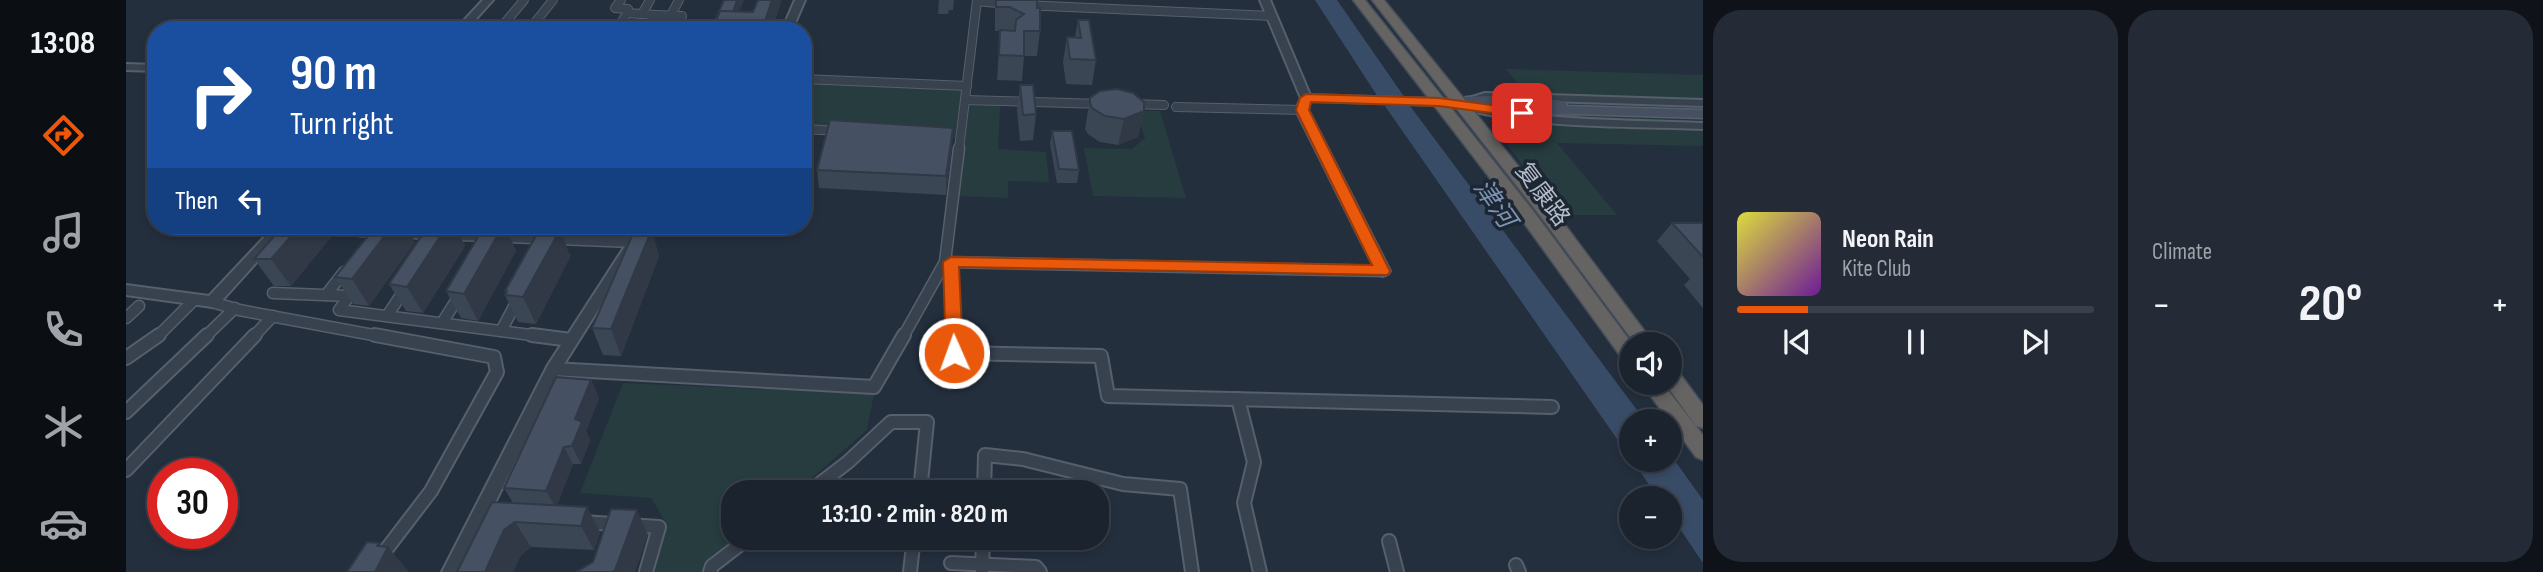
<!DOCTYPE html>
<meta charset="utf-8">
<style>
:root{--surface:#1b232e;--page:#242b36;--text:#f1f3f6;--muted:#a0a4aa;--line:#39404a;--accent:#ea580c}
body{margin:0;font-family:"Sofia Sans Condensed","Noto Sans SC",sans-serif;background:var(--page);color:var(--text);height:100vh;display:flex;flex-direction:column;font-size:26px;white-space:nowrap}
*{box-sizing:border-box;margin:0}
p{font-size:23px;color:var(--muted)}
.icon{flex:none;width:38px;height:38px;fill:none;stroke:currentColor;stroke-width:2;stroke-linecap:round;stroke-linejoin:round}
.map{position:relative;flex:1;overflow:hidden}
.panel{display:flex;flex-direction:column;gap:10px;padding:10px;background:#0f1319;width:840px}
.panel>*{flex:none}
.guide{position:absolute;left:21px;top:21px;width:665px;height:214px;border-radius:28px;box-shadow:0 4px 10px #0003,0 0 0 2px var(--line);background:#1a4fa0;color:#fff;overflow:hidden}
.controls{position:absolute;left:1493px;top:332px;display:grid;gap:14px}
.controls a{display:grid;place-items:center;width:63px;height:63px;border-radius:50%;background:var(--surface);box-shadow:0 4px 10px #0003,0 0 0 2px var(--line);font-size:35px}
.speed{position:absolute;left:21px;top:458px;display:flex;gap:14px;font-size:35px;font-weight:700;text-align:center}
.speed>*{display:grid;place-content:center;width:91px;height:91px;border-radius:50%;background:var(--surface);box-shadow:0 4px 10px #0003,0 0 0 2px var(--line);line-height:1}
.speed .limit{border:10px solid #d22;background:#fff;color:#111}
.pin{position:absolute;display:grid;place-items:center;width:60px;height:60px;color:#fff;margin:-30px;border-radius:14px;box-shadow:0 4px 10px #0006}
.me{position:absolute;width:77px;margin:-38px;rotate:358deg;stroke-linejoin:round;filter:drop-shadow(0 0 5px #0008)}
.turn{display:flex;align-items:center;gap:24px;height:147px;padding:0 28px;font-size:32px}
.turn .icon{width:91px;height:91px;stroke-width:2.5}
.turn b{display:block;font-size:49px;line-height:60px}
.then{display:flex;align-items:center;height:66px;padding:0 28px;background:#0003;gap:14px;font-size:26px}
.big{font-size:52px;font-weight:700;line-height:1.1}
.panel .widget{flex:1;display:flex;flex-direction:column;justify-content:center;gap:10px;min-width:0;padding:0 24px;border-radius:28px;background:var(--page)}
.song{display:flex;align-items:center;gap:21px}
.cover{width:84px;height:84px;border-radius:10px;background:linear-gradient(135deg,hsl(60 70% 55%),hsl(280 70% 35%))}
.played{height:7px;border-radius:4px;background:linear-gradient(90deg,var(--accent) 20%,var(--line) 20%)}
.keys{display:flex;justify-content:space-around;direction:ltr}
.heat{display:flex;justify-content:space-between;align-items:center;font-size:38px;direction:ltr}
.panel .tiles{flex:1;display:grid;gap:10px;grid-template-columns:repeat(2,1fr)}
.trip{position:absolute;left:595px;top:480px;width:388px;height:70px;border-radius:28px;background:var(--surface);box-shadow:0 4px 10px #0003,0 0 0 2px var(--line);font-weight:700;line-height:70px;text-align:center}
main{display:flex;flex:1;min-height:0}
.tab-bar{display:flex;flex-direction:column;width:126px;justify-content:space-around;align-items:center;background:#0b0e12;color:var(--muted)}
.tab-bar .icon{width:49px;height:49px}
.tab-bar .current{color:var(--accent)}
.tab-bar b{font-size:32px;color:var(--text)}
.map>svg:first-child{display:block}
</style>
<main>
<nav class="tab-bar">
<b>13:08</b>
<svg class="icon current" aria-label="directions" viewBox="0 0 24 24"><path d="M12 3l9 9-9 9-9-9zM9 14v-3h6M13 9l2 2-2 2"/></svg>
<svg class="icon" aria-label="music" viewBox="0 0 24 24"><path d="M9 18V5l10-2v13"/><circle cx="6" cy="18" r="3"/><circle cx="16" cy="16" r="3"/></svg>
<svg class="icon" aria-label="phone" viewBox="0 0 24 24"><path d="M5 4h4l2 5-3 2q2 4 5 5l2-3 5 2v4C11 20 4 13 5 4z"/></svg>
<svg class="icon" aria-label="climate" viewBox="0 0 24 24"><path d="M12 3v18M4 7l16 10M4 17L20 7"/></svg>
<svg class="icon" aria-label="car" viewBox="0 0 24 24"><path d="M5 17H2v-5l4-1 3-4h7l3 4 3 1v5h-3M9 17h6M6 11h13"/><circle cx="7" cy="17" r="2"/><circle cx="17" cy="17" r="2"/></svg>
</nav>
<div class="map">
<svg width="1577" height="572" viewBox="0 0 1577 572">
<rect width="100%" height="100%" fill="#242f3e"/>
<g fill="#263c3f">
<polygon points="1380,69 1577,75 1577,146 1431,143 1491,215 1432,215 1364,120 1423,121"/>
<polygon points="677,81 836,89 829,138 677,127"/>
<polygon points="838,103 874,105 872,149 920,152 923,182 882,181 882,198 828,196"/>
<polygon points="1010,111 1034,111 1060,198 967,196 958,148 1006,149 1019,138"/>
<polygon points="497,383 748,394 741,430 670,492 607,492 607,537 617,537 577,572 525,572 539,521 525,498 454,493"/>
</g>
<g fill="#394c67">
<polygon points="1189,0 1211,0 1279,98 1252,97"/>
<polygon points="1259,106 1284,106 1520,422 1505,422 1505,459"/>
<polygon points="1544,454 1577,500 1577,563 1544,514 1544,499 1533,499 1506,460 1544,460"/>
</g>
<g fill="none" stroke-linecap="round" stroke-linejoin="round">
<defs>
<g id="minor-far2">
<polyline points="495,0 489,8 502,9 501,13 516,14"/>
<polyline points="851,1 881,4"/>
<polyline points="897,5 1146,16"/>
<polyline points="529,15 556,16 551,24"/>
<polyline points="545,15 553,0"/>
<polyline points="373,30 398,0"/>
<polyline points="403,30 427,0"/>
<polyline points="491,30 501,13"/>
<polyline points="520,30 529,15 516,14 524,0"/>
<polyline points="677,79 841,86"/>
<polyline points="840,100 977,104"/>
<polyline points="1004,104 1038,105"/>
<polyline points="1050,107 1176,110"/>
<polyline points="677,129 714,131"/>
<polyline points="833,149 851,0"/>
</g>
<g id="minor-far1">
<polyline points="234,231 507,242"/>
<polyline points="819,262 1257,271"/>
<polyline points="825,262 827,337"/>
<polyline points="229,288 213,310 420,337"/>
<polyline points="147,293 223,296"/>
<polyline points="200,295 218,272"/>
<polyline points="86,302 113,310 258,337"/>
<polyline points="261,316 279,289"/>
<polyline points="0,318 13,306"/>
<polyline points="316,323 333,296"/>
<polyline points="375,331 392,299"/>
<polyline points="31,337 68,300"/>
<polyline points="79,337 109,308"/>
<polyline points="127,337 147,316"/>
<polyline points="777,337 819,262 833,148"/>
</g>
<g id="minor">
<polyline points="406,335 445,340"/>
<polyline points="827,335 828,353 975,356 982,396 1426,407"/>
<polyline points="0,358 33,335"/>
<polyline points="427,369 748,387 778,335"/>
<polyline points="1112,399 1128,462 1118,503 1134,572"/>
<polyline points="0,412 81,335"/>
<polyline points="0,470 129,335"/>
<polyline points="683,492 722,462 765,422 801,422 794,492"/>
<polyline points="858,492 859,455 897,459 997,484 1054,489 1066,572"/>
<polyline points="456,522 533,527 520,572"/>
<polyline points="1263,541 1271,572"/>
<polyline points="825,563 910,567 914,572"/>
<polyline points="1390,565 1393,572"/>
<polyline points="243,572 305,491 371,372 368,357 249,335"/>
<polyline points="584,572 586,566 624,537"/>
<polyline points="784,572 788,537"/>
<polyline points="856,572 857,537"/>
</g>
<g id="tertiary">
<polygon points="357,0 367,0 340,30 329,30"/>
<polygon points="669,0 679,0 666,30 656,30"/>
<polygon points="1134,0 1144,0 1184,95 1313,99 1318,102 1313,105 1184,101 1182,110 1264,271 1262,274 1257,276 1250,271 1170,110 1175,98"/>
<polygon points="0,64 30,65 30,71 0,70"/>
<polygon points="1359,93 1577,100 1577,106 1359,99 1338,104 1333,101"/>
<path d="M1349,106C1423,121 1501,120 1577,123V129C1500,126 1420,129 1345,111L1343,109Z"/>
<polygon points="149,226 163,226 91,306 86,307 0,295 0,285 83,296"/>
<polygon points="512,226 525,226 433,372 335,572 316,572 422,365"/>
</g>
<path id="secondary" d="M1390,95L1436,101L1440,102L1441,106L1577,110V118L1449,114L1386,116L1313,106L1307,102L1313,98L1334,101L1340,97ZM1390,103L1423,107L1386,108L1355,104Z"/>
<g id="trunk">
<polygon points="1227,0 1239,0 1405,208 1507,345 1505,363 1498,361 1393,216"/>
<polygon points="1246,0 1258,0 1427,209 1529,345 1510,345 1415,217"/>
<polygon points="1544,367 1551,370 1577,405 1577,428 1570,426 1539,383 1544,383"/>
<polygon points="1515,383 1536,383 1577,435 1577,460 1570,457"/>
</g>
</defs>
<use href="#minor-far2" stroke="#565f6c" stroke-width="10"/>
<use href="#minor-far1" stroke="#565f6c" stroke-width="13"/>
<use href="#minor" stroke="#565f6c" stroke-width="16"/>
<use href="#tertiary" stroke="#565f6c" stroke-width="4"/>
<use href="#secondary" stroke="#565f6c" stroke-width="3"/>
<use href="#trunk" stroke="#434c59" stroke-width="3"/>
<use href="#minor-far2" stroke="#38414e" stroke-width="8"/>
<use href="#minor-far1" stroke="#38414e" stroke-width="10"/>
<use href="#minor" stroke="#38414e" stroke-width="12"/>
<use href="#tertiary" fill="#38414e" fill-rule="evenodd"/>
<use href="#secondary" fill="#465061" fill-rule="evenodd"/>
<use href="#trunk" fill="#656462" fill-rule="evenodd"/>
</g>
<g fill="#3b4654">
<polygon points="813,0 828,0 827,10 823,10 822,14 812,14"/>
<polygon points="869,0 911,0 914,31 911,56 898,56 896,81 871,80 874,31 869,31"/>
<polygon points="952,20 970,60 966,85 940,84 937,62 941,37 949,37"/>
<polygon points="894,85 910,114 907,140 894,141 891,110"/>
<polygon points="964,98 1018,111 1012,137 992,145 974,142 962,134 959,129"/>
<polygon points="827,128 826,146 820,195 693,188 691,170"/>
<polygon points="926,131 953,170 951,183 931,183 924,144"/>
<polygon points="1546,223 1577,223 1577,308 1558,285 1564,279 1531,241"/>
<polygon points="157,226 214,226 165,286 148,286 128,259"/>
<polygon points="302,226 329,226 339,246 297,313 280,311 263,284"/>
<polygon points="360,226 379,226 390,251 352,321 335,318 320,291"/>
<polygon points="289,242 243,306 227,304 209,277"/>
<polygon points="444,253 444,257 410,324 392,322 379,295 380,293 379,291"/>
<polygon points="533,256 495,356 477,355 466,328"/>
<polygon points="465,380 473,398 460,431 464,440 455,464 447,464 431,505 474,532 468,550 405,547 395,555 387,572 331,572 387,503 378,488"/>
</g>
<g fill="#303945">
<polygon points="611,0 618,0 606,30 604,18"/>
<polygon points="646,0 656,0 646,30 636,30"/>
<polygon points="1018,111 1012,137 992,145 998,119"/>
<polygon points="827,128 826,146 820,195 820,176"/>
<polygon points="174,226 214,226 165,286 145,259"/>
<polygon points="266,226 280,226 289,242 243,306 226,279"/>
<polygon points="321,226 329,226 339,246 297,313 281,287"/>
<polygon points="377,226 379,226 390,251 352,321 338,294"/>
<polygon points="434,226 444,257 410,324 397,297"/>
<polygon points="526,229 533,256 495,356 485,329"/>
<polygon points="465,380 473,398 460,431 464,440 455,464 446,446 449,419"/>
<polygon points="438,447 447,464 430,508 420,491"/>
<polygon points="461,507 474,532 468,550 455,526"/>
<polygon points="511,510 522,535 509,572 486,572"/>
<polygon points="389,522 405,547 395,555 387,572 359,572 378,530"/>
<polygon points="253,543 260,551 262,547 283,572 249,572 251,546"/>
</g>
<g fill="#455162" stroke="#303945" stroke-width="2">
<polygon points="598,0 611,0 607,12 594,11 591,18 590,18"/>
<polygon points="632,0 646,0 636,30 586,30 594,11 627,12"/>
<polygon points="870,0 911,0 911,8 914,8 914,31 898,31 898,56 873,55 874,30 889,31 890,20 898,14 884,7 870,7"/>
<polygon points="952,20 963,20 970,60 944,59 941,37 955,38"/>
<polygon points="894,85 907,85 910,114 897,115"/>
<polygon points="991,89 1007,93 1018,102 1018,111 998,119 979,116 966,108 964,103 964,98 974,91"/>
<polygon points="704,120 827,128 820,176 691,170"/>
<polygon points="926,131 946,131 953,170 933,169"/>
<polygon points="1546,223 1577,223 1577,257"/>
<polygon points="157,226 174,226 145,259 128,259"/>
<polygon points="250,226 266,226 226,279 209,277"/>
<polygon points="302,226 321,226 281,287 263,284"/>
<polygon points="360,226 377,226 338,294 320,291 356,230"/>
<polygon points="418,226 434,226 434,230 397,297 379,295 381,291 379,291 412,232"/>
<polygon points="509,229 526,229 485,329 466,328"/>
<polygon points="430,377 465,380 449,419 456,422 446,446 438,447 420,491 378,488"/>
<polygon points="366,502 461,507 455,526 389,522 378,530 359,572 331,572"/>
<polygon points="485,509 511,510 489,570 486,572 450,572 467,562"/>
<polygon points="241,542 253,543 251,546 262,547 249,572 221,572"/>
</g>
<polygon fill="#ea580c" stroke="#983908" stroke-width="2" points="1180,94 1313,98 1396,109 1402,113 1396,117 1313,106 1185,102 1183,110 1264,271 1262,275 833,267 837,353 835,357 822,357 820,353 817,262 825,257 1246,265 1170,110 1174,98"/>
<g text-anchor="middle" stroke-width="7" stroke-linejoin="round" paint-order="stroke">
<g font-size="24" fill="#b4bcc9" stroke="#1d2633">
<text transform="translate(1417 194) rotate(53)" y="8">复康路</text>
</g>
<g font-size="26" font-style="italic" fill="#7c92b1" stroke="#1d2633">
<text transform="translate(1369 203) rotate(55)" y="9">津河</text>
</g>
</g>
</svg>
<div class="controls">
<a><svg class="icon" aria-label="sound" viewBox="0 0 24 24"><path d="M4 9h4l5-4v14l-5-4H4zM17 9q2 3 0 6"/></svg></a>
<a>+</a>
<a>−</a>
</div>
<div class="speed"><div class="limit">30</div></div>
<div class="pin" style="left:1396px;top:113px;background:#d93025"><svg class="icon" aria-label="arrive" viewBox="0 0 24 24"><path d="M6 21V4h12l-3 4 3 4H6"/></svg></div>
<svg class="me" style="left:828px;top:353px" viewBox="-20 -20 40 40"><circle r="17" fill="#ea580c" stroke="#fff" stroke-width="3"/><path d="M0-11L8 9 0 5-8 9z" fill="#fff"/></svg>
<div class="trip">13:10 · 2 min · 820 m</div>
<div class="guide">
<div class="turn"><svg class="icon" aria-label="right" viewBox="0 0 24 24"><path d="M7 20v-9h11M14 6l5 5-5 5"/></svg><div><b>90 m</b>Turn right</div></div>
<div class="then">Then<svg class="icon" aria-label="left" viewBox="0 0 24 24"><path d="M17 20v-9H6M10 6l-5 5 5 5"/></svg></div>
</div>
</div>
<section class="panel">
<div class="tiles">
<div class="widget">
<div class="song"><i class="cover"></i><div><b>Neon Rain</b><p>Kite Club</p></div></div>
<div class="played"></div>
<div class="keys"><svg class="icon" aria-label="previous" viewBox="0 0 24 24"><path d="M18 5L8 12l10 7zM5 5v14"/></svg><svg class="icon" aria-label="pause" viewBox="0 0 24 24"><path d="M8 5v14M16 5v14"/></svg><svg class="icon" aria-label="next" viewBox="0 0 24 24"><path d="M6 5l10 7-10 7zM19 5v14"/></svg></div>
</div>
<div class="widget"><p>Climate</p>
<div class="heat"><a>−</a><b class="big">20°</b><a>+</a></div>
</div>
</div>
</section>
</main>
